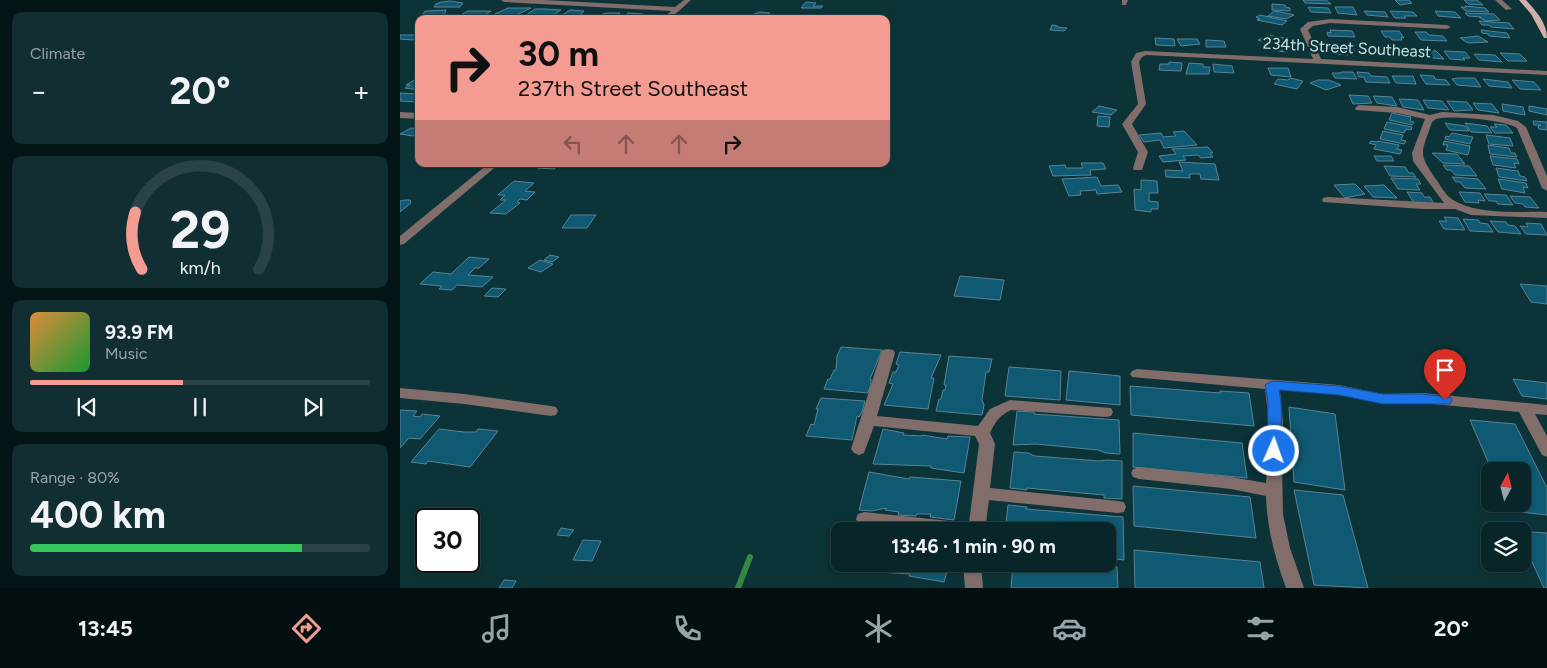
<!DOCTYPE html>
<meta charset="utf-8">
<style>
:root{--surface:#08262a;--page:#112e32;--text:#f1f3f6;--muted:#98a5a8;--line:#294347;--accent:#f59c92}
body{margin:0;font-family:Figtree,sans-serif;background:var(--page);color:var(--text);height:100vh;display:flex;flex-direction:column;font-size:19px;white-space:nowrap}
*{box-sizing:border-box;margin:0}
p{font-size:16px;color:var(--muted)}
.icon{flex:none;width:28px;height:28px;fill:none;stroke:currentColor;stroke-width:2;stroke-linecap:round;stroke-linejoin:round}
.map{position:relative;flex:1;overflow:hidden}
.drawer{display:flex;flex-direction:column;gap:12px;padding:12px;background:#041517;width:400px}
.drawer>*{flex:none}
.hud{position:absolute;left:15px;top:15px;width:475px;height:152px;border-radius:10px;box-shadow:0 1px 4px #0004,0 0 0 1px var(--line);background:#f59c92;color:#111;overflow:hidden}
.needle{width:32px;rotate:7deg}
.fabs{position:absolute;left:1081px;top:462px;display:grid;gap:10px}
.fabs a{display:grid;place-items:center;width:50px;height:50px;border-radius:10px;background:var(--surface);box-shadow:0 1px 4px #0004,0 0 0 1px var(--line);font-size:25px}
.speed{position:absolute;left:15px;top:508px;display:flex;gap:10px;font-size:25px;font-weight:700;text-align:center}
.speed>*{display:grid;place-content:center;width:65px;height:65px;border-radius:50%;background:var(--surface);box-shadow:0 1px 4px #0004,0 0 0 1px var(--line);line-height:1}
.speed .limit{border:2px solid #111;border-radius:8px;background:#fff;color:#111}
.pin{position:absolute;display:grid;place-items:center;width:42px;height:42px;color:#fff;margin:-51px -21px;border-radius:50% 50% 50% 0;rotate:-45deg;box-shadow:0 0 5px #0007}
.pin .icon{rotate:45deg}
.me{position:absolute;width:55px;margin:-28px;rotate:2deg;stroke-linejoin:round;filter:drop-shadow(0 0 4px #0008)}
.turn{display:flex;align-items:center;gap:18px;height:105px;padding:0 20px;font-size:22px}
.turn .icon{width:65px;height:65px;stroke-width:2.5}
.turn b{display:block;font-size:35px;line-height:42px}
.lanes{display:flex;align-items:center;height:48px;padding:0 20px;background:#0003;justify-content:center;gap:25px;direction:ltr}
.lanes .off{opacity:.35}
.big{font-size:38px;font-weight:700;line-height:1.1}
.drawer .widget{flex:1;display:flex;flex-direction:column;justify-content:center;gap:8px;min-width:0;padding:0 18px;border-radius:10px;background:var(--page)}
.drawer .dial{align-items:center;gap:0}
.dial svg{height:130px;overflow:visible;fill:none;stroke:var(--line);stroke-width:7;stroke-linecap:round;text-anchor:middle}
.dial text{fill:var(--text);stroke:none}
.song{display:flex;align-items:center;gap:15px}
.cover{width:60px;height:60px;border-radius:8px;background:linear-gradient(135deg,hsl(30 70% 55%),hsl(130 70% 35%))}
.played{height:5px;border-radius:2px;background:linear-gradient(90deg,var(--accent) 45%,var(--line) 45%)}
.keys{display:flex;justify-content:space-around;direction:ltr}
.heat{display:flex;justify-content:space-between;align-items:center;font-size:28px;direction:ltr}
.charge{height:8px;border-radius:4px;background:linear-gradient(90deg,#34c759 80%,var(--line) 0)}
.trip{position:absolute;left:431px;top:522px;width:285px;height:50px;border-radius:10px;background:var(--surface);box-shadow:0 1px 4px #0004,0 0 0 1px var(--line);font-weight:700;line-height:50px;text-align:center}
.dock{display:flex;height:80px;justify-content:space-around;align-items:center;background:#030f11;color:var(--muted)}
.dock .icon{width:35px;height:35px}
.dock .current{color:var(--accent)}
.dock b{font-size:22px;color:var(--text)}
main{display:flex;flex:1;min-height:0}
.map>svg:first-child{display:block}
</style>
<main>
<section class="drawer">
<div class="widget"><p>Climate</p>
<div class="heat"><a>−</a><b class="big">20°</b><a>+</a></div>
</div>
<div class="widget dial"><svg viewBox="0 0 100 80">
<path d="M14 69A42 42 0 1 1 86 69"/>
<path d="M14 69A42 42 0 0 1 10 34" stroke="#f59c92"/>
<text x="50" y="56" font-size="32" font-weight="700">29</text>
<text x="50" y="72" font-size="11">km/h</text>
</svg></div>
<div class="widget">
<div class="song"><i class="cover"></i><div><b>93.9 FM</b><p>Music</p></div></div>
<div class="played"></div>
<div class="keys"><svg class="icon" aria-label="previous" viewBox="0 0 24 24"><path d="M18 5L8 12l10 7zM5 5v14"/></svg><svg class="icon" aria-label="pause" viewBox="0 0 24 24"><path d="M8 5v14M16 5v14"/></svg><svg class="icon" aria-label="next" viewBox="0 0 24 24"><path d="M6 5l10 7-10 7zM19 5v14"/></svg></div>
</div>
<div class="widget"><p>Range · 80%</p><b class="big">400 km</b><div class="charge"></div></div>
</section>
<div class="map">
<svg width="1147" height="588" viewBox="0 0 1147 588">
<rect width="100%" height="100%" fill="#0b3338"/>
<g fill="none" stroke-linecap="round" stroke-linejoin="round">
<polyline stroke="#358742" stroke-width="6" points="338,588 350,557"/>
</g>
<g fill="#105972" stroke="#588395">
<polygon points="903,0 926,0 931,4 905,3"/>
<polygon points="995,0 1009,0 1012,3 1000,5"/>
<polygon points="1064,0 1077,0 1083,5 1068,4"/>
<polygon points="50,1 63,3 60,7 34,7 36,4 41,2"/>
<polygon points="406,2 416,3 413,6 423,6 421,8 401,8"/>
<polygon points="872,4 885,5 885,7 890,8 890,11 872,10"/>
<polygon points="1065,6 1085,8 1089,12 1066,11 1061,7 1066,7"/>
<polygon points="908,7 928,8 931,13 911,12"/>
<polygon points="935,7 953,7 957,15 938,13"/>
<polygon points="108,8 131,8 114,16 95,14"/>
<polygon points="135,9 146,9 161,10 152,16 126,15"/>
<polygon points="46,10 44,16 21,17 25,11"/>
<polygon points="170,10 184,11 177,19 156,19"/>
<polygon points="68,11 91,11 81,17 59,16"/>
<polygon points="874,11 891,14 894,15 886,19 868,16"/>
<polygon points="964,11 985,12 988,17 967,15"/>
<polygon points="990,11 1013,12 1017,16 1004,16 1006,18 995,18"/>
<polygon points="1035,11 1055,12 1061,18 1038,16"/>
<polygon points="359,12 370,13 363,18 365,19 323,19 329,16 347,17"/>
<polygon points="206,13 220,13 213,19 190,19"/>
<polygon points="228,13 243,14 251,17 250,19 222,18"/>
<polygon points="1065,13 1094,14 1100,20 1086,21 1079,17 1081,17 1068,16"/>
<polygon points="860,15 887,21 882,25 857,20 860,19 856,17"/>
<polygon points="1079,21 1109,23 1114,29 1091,27 1089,25 1082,25"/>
<polygon points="652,25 658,26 657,27 667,28 664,31 650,30"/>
<polygon points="930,30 952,31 955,37 928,36 927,32 931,33"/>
<polygon points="1081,30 1107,33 1110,38 1089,36 1088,34 1082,33"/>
<polygon points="981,31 999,31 1004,38 1001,37 1002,40 992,40 990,37 985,37"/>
<polygon points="1015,32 1026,32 1029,35 1043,36 1047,41 1021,40"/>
<polygon points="0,35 19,35 19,36 13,40 0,39"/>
<polygon points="868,35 878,37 890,39 885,42 878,40 870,44 858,40"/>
<polygon points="1078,36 1088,42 1068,43 1060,38"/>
<polygon points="755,38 774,39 775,46 756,45"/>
<polygon points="777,39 797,39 800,44 781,46"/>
<polygon points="806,40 824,41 826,47 806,47"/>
<polygon points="863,45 885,46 887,52 865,50"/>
<polygon points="931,46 947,46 953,48 955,52 946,52 948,55 935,54"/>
<polygon points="958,47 979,48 984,56 961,53"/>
<polygon points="987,50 1009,51 1012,56 991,57"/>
<polygon points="1018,50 1036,51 1044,59 1022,57"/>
<polygon points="1044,51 1065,52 1070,58 1063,58 1065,60 1050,59"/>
<polygon points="1100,53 1120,54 1127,61 1108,61"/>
<polygon points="1074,54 1095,55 1102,62 1079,60"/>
<polygon points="769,62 782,63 781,71 759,70 760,64 769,64"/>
<polygon points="789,63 803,64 803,67 810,67 809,74 786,74"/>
<polygon points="813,64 832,66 834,73 814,72"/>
<polygon points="868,68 888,68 891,77 871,75"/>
<polygon points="941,72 953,72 957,79 935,78 932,73 940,73"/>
<polygon points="957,72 969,73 971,76 987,77 990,83 966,82 964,77 959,77"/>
<polygon points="1020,75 1034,76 1035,79 1046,80 1050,85 1026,84"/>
<polygon points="992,76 1013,76 1016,84 996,83"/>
<polygon points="19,77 19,90 5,88 10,85 6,85"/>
<polygon points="890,78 903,81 897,89 874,84 878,79 888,80"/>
<polygon points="1058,78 1075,78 1081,87 1057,85 1052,79"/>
<polygon points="1083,79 1108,82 1112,88 1089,86"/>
<polygon points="918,80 929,80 941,85 926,90 910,83"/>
<polygon points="1112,80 1134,82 1141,90 1120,89"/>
<polygon points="0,93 19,94 19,102 0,101 2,99 0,99"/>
<polygon points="949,95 968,96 972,103 953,104"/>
<polygon points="973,96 992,97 997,106 977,103"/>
<polygon points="999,99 1018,100 1024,110 1003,107"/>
<polygon points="1023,100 1042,101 1049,110 1028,108"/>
<polygon points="1047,101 1067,102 1073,110 1054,111"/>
<polygon points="1073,103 1092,104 1099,113 1078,110"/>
<polygon points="1102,104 1123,107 1125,115 1103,111"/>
<polygon points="699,106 717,110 711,115 692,112"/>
<polygon points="1129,106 1147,109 1147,115 1129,111"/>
<polygon points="992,113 1011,117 1010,121 1014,122 1012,125 989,120"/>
<polygon points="698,116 710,117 709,127 697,126"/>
<polygon points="1133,121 1147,122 1147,130 1139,129 1138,126 1141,125 1134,125"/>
<polygon points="987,122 1012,127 1011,130 1006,129 1004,133 984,129"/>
<polygon points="1045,123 1065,126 1069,131 1050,130"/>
<polygon points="1065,123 1087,126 1092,133 1071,132"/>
<polygon points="1094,124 1106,125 1113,133 1095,133 1090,127 1097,127"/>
<polygon points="11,128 19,129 19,132 13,136 0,134"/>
<polygon points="784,131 797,145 764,148 760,140 744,142 739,135 761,133 763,137 776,136 773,132"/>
<polygon points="983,131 1003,135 1001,140 1006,141 1004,144 980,139"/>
<polygon points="1052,133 1073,137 1070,144 1045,139 1046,136 1049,137"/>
<polygon points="1086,135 1110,138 1113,146 1089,144"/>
<polygon points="971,141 977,142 978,141 999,145 997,149 1002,150 1000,154 974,149 976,145 969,143"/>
<polygon points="1044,141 1070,146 1068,155 1046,150 1048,145 1043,145"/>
<polygon points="1088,145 1109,148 1111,153 1115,153 1117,157 1090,154"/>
<polygon points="808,147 813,153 810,153 813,157 801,158 798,155 783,156 786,160 763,162 759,156 776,154 772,149"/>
<polygon points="1032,153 1057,154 1065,164 1043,163"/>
<polygon points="974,156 991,156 994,161 977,161"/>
<polygon points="1090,156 1117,159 1119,164 1114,163 1116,168 1093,165"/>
<polygon points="779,162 815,164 819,180 801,179 800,174 789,174 790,178 766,177 765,170 783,171"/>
<polygon points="681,163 703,163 706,169 690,170 691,175 653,176 649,166 665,165 666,168 683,168"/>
<polygon points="142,164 160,164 154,169 137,168"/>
<polygon points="1043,165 1069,166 1077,176 1055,175 1051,170 1047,170"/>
<polygon points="984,166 1005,167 1009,173 1013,173 1016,177 990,176"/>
<polygon points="1096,168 1118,171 1120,176 1125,177 1127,181 1099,177"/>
<polygon points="697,177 701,186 718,185 722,192 697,194 696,190 680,191 681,195 669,196 662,179"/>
<polygon points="1052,177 1078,179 1086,189 1065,188 1060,182 1056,182"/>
<polygon points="991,178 1018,179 1021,184 1016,184 1020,190 998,189"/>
<polygon points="1098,179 1126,183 1128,188 1123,187 1125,193 1102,189"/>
<polygon points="741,180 757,181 758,193 749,193 749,201 758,202 758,209 751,209 751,212 735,210 734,189 741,190"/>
<polygon points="114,181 134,183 125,191 135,192 127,200 120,199 117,202 120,203 106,214 90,213 106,200 100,200 105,195 98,195"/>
<polygon points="955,184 965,194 945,198 934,185"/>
<polygon points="984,185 997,198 973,197 964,186"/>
<polygon points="1007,192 1022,193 1024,197 1030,197 1034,204 1014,203"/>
<polygon points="1059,192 1080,193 1085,201 1078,200 1079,203 1065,202"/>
<polygon points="1084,194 1106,195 1113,205 1098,204 1096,201 1089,201"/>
<polygon points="1110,196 1130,197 1139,208 1125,207 1123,204 1115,203"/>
<polygon points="5,200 10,200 11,203 0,212 0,201"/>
<polygon points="171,215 196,215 187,228 162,228"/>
<polygon points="1044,217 1058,218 1065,230 1044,229 1039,221 1047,221"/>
<polygon points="1063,219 1078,220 1080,223 1088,224 1093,232 1070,231"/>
<polygon points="1090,221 1106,222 1108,225 1115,226 1121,234 1098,232"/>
<polygon points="1126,223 1141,224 1147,235 1126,234 1120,226 1128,227"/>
<polygon points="150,255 159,257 152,262 144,260"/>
<polygon points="69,257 89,259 79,268 75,268 68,275 93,277 82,287 57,285 52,290 39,289 42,286 20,284 33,272 51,274"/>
<polygon points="140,260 153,264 141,272 128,268"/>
<polygon points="560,276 604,280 600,300 554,296"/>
<polygon points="1120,284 1147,286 1147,304 1131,302"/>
<polygon points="92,288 106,289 98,297 84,296"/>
<polygon points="441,347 482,350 470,379 471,379 471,384 468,393 424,389 428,379 430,379 434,370 436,370 437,356"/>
<polygon points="500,352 541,355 531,378 534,378 528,409 484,405 493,384 489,383 493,372 496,372 499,365 496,364"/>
<polygon points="549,356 592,359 589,372 586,372 582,400 584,405 582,415 536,411 539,399 541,399 543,390 545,390 546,385 544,385"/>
<polygon points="609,367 661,371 660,400 605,396"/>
<polygon points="669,371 720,376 720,405 666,400"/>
<polygon points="1113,379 1147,383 1147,399 1122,396"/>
<polygon points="730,386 820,393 820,391 849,393 854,426 731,415"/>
<polygon points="421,398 465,401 462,412 459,417 457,416 452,440 406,436 411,424 414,425 418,409 416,409"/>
<polygon points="889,407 935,414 945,490 894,482"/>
<polygon points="0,410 17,411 13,416 20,417 22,414 40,416 20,439 9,438 0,448"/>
<polygon points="617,411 634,412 634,414 719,420 720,454 706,453 698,450 636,444 613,445"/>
<polygon points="1070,420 1115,424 1147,488 1147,515 1110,511 1107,504 1122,504 1122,471 1092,471"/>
<polygon points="39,429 64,432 76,432 78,429 98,431 70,467 28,461 26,464 11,462"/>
<polygon points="483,429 504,433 503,435 522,436 522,435 547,439 548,436 570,437 564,473 531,468 531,466 473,464"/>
<polygon points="733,433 842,443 847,478 733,467"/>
<polygon points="614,452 628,453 635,456 699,461 707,460 722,461 722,499 704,498 704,495 627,488 627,490 610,488"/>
<polygon points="469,472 509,479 510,477 561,481 554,520 530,517 531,514 517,514 516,516 498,515 499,512 485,510 486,508 472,511 459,510"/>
<polygon points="733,486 850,497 856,538 734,526"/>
<polygon points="894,490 943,495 968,588 914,585"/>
<polygon points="608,505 627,507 626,509 723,517 724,560 708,558 708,531 605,531"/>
<polygon points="161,528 174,530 169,536 157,535"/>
<polygon points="1118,531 1147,533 1147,588 1144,588 1122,540 1122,531"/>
<polygon points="183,540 201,541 192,561 173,560"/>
<polygon points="734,550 860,562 864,588 735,588"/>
<polygon points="446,564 549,564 544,582 509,576 510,574 443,570"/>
<polygon points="613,564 673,564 695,566 695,568 697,564 717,567 718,588 611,588"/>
<polygon points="104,580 116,581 112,588 99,588"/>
</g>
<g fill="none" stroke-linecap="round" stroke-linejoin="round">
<g fill="#816e6b" fill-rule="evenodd">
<polygon points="101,0 144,0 275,7 284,0 291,0 270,19 262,19 271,11 104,2"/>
<polygon points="722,0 728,0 726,5 722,5"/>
<polygon points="1095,0 1102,0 1112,9 1106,10"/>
<polygon points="930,19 1047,25 1051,27 1047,29 930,23 913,26 908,30 921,59 1147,71 1147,75 746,55 742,57 739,62 746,104 732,124 748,152 742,170 734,170 733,168 738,152 722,124 738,104 731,62 736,53 745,51 913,59 900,29 908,22"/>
<path d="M959,105L997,107L1030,115L1042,112L1093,115L1118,121L1126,127L1147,176V191L1142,188L1117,128C1104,120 1052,115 1036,119L1032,122C1021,155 1017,152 1038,182C1041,187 1045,193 1049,197C1073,216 1118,211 1147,212V218L1071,215L1055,209H1022L923,202L922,200L923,198L927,197L1044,203L1013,161L1012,153L1025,119L997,113L956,110L955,108Z"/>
<polygon points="0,112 19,113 19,119 0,118"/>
<polygon points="88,164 99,164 4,244 0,245 0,236"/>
<path d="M488,349L493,350L495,353L477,416L578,426L590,409L610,400L711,408L713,412L711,416L706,417L611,410C600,415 595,422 590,433L595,444L590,488L718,501L724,502L726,507L724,512L718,513L589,500L585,531H516L458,524L456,519L458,514L464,512L569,523L579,444L575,436L474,426L464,453L459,455L454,453L451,449L481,353L483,350Z"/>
<path d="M737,369L939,385L983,394L1022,393L1147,405V415L1135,414L1147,436V457L1142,455L1119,412L1022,403L983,404L939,395L880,390L883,423L882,465L883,514L890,548L904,588H886C875,557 867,529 866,496L831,489L739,479L733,477L731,473L733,469L739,467L831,477L866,483L869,423L865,389L732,377L730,374L732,371Z"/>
<polygon points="0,388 64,394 151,406 156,407 158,411 156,415 151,416 64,404 0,398"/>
<polygon points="563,564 581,564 583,588 565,588"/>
</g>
<path fill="#d5aea8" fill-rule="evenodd" d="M1119,0H1126C1136,11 1147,23 1147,38H1144L1131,14Z"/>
</g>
<polygon fill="#1a73e8" stroke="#114b97" points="872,381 939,386 983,394 1022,394 1050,397 1052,400 1050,404 983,404 939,395 879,390 881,402 882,451 879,455 874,456 870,455 867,451 868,402 865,385"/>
<g text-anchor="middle" stroke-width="5" stroke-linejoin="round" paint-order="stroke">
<g font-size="16" fill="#c8e2e5" stroke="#0b3338">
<text transform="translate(947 47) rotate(3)" y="6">234th Street Southeast</text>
</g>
</g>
</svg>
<div class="fabs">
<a><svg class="needle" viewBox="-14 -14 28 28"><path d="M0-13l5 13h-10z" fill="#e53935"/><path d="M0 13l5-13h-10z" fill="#98a5a8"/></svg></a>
<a><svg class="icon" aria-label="layers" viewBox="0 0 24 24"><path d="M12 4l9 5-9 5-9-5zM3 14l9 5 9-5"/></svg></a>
</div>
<div class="speed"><div class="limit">30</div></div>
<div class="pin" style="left:1045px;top:400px;background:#d93025"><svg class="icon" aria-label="arrive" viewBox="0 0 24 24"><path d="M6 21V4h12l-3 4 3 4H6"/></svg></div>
<svg class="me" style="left:874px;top:451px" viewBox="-20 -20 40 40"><circle r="17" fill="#1a73e8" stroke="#fff" stroke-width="3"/><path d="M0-11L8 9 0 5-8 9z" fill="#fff"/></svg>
<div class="trip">13:46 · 1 min · 90 m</div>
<div class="hud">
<div class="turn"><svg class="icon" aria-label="right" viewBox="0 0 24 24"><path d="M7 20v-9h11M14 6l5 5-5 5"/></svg><div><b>30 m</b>237th Street Southeast</div></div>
<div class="lanes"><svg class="icon off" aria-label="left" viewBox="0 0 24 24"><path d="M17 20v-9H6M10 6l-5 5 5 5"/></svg><svg class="icon off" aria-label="ahead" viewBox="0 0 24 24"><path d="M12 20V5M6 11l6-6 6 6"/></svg><svg class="icon off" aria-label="ahead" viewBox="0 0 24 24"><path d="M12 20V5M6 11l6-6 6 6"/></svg><svg class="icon" aria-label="right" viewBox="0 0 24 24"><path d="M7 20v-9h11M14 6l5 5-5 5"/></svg></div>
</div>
</div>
</main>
<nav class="dock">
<b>13:45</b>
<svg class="icon current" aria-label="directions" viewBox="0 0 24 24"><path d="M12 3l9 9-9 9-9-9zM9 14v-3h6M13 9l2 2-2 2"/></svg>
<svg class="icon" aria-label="music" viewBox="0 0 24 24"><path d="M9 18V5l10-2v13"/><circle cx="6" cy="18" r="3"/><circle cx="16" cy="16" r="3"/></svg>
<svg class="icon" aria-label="phone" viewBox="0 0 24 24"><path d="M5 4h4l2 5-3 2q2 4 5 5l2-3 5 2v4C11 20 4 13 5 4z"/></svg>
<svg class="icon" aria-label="climate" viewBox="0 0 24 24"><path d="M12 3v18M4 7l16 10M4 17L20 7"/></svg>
<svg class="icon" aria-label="car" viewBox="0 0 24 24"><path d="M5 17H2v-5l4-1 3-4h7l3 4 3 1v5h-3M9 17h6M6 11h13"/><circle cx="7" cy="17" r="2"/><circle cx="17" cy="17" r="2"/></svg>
<svg class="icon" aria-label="filters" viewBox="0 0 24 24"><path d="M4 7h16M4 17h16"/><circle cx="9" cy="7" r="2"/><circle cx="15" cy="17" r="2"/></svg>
<b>20°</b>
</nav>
